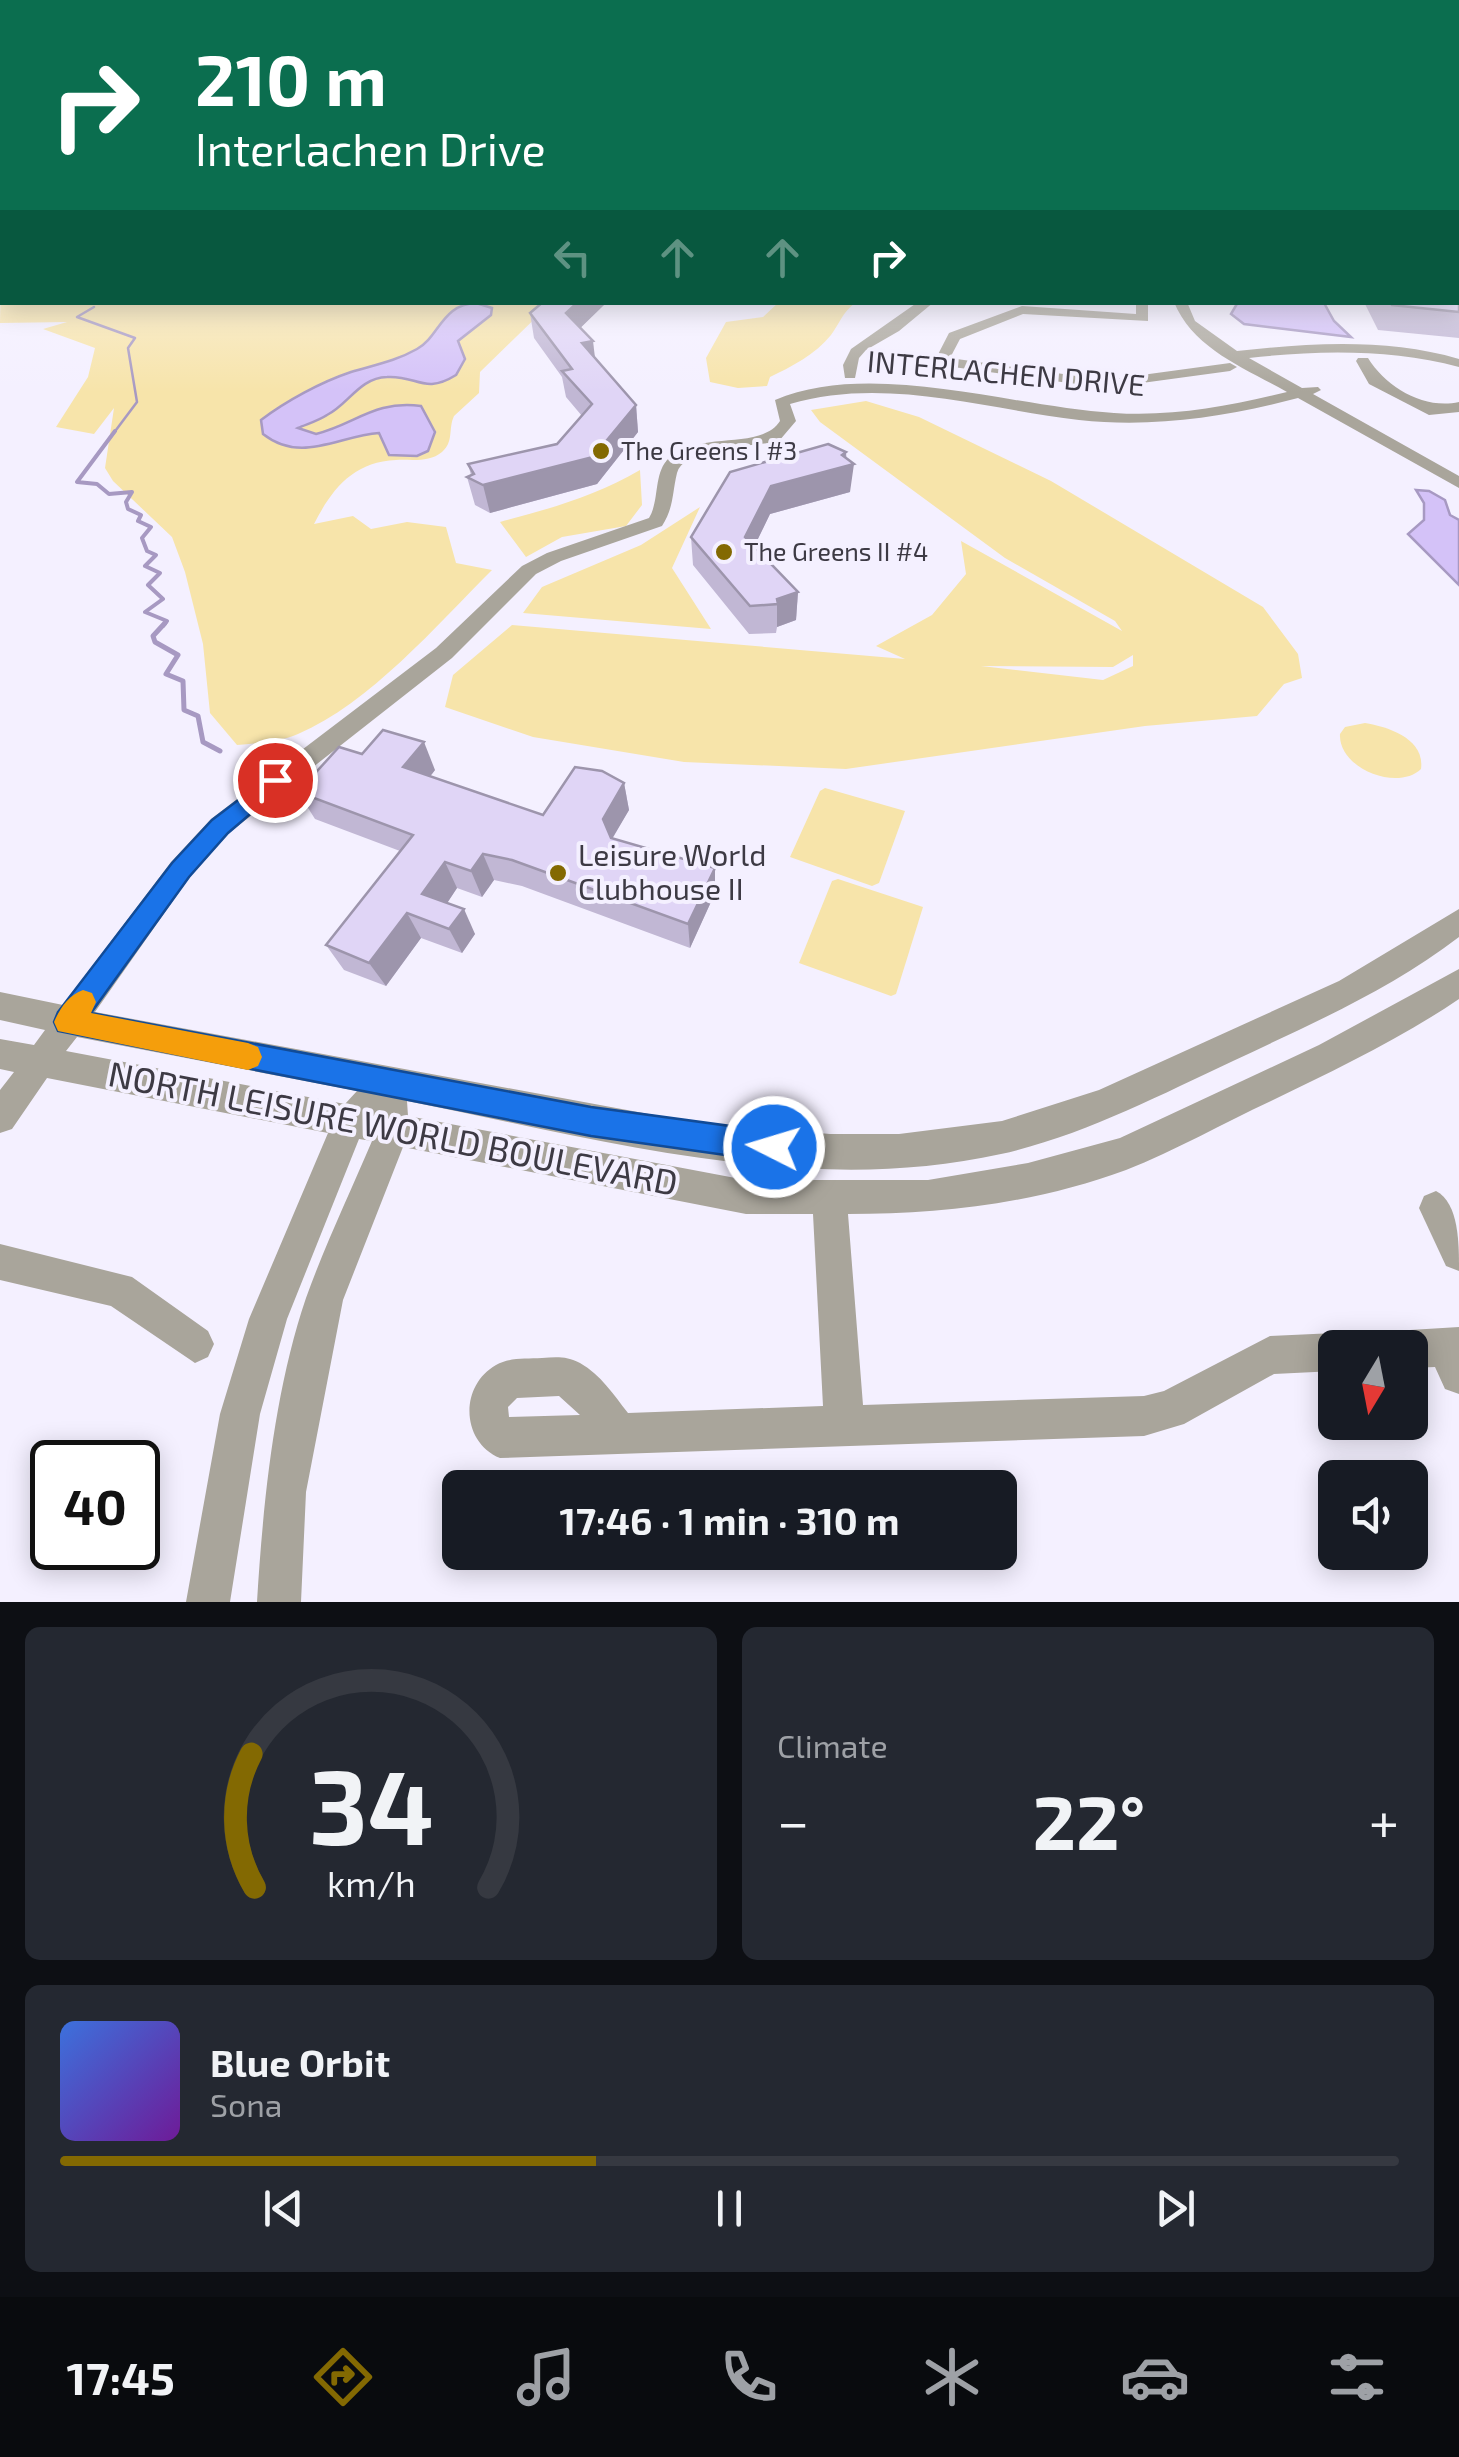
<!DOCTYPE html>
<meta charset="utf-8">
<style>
:root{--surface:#171b24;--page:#242831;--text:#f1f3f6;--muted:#9ea1a6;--line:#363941;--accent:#836902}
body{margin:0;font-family:"Exo 2",sans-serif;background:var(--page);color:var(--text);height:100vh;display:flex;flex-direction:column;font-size:38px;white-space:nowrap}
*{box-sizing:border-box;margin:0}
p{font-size:32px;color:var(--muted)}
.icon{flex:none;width:55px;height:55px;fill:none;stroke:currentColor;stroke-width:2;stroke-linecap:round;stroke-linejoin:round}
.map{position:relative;height:1602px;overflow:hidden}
.side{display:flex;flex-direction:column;gap:25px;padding:25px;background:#0d0f14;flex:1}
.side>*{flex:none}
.guide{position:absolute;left:0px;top:0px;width:1460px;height:305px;box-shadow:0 5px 25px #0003;background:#0b6e4f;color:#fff;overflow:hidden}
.needle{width:65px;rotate:190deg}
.tools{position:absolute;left:1318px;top:1330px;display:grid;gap:20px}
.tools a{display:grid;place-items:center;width:110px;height:110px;border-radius:15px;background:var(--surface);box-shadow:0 5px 25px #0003;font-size:50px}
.speed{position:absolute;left:30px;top:1440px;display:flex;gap:20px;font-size:50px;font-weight:700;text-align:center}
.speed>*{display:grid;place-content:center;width:130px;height:130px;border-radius:50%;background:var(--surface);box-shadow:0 5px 25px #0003;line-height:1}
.speed .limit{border:5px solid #111;border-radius:15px;background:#fff;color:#111}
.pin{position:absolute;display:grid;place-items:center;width:85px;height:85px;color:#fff;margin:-42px;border:5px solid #fff;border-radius:50%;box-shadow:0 2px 10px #0007}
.me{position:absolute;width:110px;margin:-55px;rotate:275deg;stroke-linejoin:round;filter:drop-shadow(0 0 8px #0008)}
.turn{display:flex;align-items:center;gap:35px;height:210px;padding:0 30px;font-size:45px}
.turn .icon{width:130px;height:130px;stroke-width:2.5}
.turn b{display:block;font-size:70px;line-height:85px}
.lanes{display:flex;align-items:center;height:95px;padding:0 30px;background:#0003;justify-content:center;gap:50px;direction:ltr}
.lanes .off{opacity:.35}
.big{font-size:75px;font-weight:700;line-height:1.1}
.side .card{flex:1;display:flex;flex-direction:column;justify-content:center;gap:15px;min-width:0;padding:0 35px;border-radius:15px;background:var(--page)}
.side .dial{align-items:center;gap:0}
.dial svg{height:260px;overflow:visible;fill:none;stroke:var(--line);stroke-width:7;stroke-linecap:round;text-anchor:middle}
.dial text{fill:var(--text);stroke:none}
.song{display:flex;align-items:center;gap:30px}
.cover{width:120px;height:120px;border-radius:15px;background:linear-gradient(135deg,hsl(220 70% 55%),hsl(280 70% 35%))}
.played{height:10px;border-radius:5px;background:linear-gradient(90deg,var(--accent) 40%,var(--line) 40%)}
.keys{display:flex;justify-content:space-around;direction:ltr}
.heat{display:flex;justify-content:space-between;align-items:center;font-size:55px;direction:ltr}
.side .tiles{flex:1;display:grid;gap:25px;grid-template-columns:1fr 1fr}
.card:last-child{grid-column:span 2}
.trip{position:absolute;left:442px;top:1470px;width:575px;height:100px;border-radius:15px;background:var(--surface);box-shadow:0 5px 25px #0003;font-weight:700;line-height:100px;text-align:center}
.menu{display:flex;height:160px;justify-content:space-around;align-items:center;background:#090b0e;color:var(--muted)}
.menu .icon{width:70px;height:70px}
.menu .selected{color:var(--accent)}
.menu b{font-size:45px;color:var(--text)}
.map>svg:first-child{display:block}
</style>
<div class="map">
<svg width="1459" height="1602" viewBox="0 0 1459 1602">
<rect width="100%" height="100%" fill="#f4f0ff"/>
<g fill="#f7e4aa" fill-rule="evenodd">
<path d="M2,220V302L551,303L480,372L479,393L454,416C448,429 454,442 442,452C429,463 411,459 396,460C353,462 332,489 314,524L353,516L371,529L407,522L446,527L456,563L492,570C437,625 369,704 298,734C280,742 256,743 237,745L210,713L203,644L185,572L172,537L113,481L105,468L114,408L94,434L56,427L88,377L95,348L43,329L67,322L0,323Z"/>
<path d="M778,303H855C842,313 840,323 831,335C816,354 791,367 770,377L767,386L738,388L710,382L706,358L726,322L763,317Z"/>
<path d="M866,401L919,417L1051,481L1263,607L1298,654L1302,678L1284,684L1257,716L1145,726L846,769L684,762L533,737L445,707L453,675L512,625L905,659L876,646L932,615L966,574L961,541L1122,631L1115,621L1005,558L820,422L811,410ZM1133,655V666L1103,680L981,666L1113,667Z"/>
<path d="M640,470L642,505L626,526L562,537L526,557L500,522C549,509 596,496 640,470Z"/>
<polygon points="700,507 672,568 711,629 523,613 542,587 641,545"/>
<path d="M1365,723C1389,727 1425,739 1421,769C1397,792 1338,768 1340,734L1345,727Z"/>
<polygon points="825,788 905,811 879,883 872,886 790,857 820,791"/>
<polygon points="838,879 923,907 896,994 891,996 799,963 832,881"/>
</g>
<g fill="#d4c2f8" stroke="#a799c2" stroke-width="2.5">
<polygon points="1238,302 1324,303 1334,321 1351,337 1244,324 1231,314"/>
<path d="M476,303L492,308L491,315L458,341L465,359L456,375C424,395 417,375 387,377C359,378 349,404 327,415C318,421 307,424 298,428L316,434C356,424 374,400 421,406L435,432L428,451L417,456L389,455L379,433C338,436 301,464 263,434L261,420C286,401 321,382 351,372C374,365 396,361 417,349C439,337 442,304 476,303Z"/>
<polygon points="1416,490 1429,491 1445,500 1450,515 1459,520 1459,585 1408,534 1424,520 1424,503"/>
</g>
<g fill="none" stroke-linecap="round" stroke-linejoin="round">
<polyline stroke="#a799c2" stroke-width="2.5" points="94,307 77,317 135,338 128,348 137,402 113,434"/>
<polyline stroke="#a799c2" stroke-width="4" points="115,431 77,482 97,484 109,494 132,492 126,502 128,509 141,515 138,521 151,527 142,538 147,551 156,555 145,566 160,573 148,585 163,599 145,612 167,621 163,626"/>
<polyline stroke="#a799c2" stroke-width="5" points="165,623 153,636 155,642 178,655 166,674 183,681 184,710 198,716 203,742 220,751"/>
<g fill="#a9a59b" fill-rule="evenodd">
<rect x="1458" y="168" width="1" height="5"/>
<rect x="0" y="185" width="2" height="6"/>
<rect x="1458" y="187" width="1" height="6"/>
<polygon points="918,302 934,302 899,331 866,350 859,358 855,378 845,378 843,365 851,349"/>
<polygon points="1136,302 1148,302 1148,321 1023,314 960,339 950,358 1105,380 1230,363 1237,367 1230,371 1105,388 946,366 941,375 929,372 949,333 1022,306 1136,314"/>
<path d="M1174,302H1187L1195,321L1237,351C1310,343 1387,338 1459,359V367C1391,349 1319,350 1249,358L1302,388L1318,387L1321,390L1313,394L1459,476V488L1298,398C1226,417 1154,428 1079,420C985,409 885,376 790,404L796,421L779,441C755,447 684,446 677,473C672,494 674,507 662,526L561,561L536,574L452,658L229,833L189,878L95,1012L692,1122L830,1134H899L1002,1121L1099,1090L1339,981L1459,909V937C1390,990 1311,1024 1233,1061C1158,1096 1082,1136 1001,1154C804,1198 599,1139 407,1101L408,1116L746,1180H928L1028,1163L1120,1138L1319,1045L1459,969V999C1400,1039 1335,1070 1271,1101C1223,1123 1175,1151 1126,1170C1037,1203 942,1214 848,1214L863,1405L1144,1396L1164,1391L1270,1336L1335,1333L1349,1338L1352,1348H1335V1371L1274,1374L1184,1424L1144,1436L500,1458C461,1442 459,1386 496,1365C510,1357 526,1359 542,1358C556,1357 567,1356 580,1363C601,1375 613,1394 628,1413L823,1406L813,1214H746L403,1147L343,1300L306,1492L301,1602H257C263,1504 274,1392 306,1298C325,1245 350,1193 372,1141L359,1139L287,1319L260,1414L230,1602H186L220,1414L249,1319L328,1133L47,1078L12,1129L0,1133V1090L14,1072L0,1069V1039L34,1045L45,1030L0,1020V992L63,1005L171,862L211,819L436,648L522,566L547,553L649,518C660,500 653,473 669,458C698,430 761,451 780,421L775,400C872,359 1012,407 1114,413C1173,417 1230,406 1287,392C1245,368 1193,349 1174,302ZM77,1037L357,1091L345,1104L66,1051ZM559,1396L580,1415L509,1417L508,1407L517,1398Z"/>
<path d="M1358,358H1368C1386,387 1424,410 1459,402V412L1429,415L1369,384L1356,361Z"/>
<path d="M1436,1191C1459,1203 1459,1243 1459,1271L1446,1266L1419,1208L1424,1196Z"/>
<polygon points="0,1244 132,1277 208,1331 214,1344 208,1357 195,1363 111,1306 0,1280"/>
<polygon points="1459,1327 1459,1394 1445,1389 1435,1367 1410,1368 1410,1348 1391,1348 1396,1335 1410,1330"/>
</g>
</g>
<g fill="#c1b7d4">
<polygon points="1459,272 1459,338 1378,330 1364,302 1458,302"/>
<polygon points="543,302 607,302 580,328 595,358 636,405 638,432 597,484 490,513 475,505 467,477 471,475 468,464 557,444 582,416 566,397 562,377 534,338 530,313"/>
<polygon points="846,452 850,492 770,514 754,546 798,592 796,620 777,627 776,633 749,634 693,565 691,537"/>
<polygon points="435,770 430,776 543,815 624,783 629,810 612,838 715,868 715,893 690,948 522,886 494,880 482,897 457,888 447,903 475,934 462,953 421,938 386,986 344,970 326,945 400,851 315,819 298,792"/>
</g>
<g fill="#9d95ac">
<polygon points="578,302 607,302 570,338 566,313"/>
<polygon points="593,341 596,366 582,343"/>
<polygon points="636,405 638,432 597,484 490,513 483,485"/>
<polygon points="846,452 845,467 854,464 850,492 770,514 745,566 745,537 771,486"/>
<polygon points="798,592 796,620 777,627 777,599"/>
<polygon points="424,742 435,770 416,795 403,767"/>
<polygon points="624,783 629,810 608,846 603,819"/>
<polygon points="483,854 494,880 482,897 471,871"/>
<polygon points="445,862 457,888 436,920 422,894"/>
<polygon points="715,868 715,893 690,948 688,924"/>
<polygon points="464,909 475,934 462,953 449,929"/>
<polygon points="407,913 421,938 386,986 369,963"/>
</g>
<g fill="#e0d5f6" stroke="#9d95ac" stroke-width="2.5">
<rect x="1458" y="198" width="1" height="31"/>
<polygon points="1458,272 1459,272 1459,312 1392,305 1390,302 1458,302"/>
<polygon points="543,302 578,302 566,313 593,341 582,343 636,405 593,457 483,485 467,477 474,474 468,464 557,444 592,404 562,371 572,369 530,313"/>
<polygon points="828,444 846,452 842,455 854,464 771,486 745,537 798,592 777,599 778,604 750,606 691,537 730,472"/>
<polygon points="383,730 424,742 403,767 543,815 575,767 602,771 624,783 603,819 611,838 715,868 688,924 512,860 483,854 471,871 445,862 422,894 464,909 449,929 407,913 369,963 326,945 413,835 298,792 339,747 362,754"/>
</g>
<linearGradient id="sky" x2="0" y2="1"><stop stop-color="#a0baee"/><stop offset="0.43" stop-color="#faf8ff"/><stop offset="1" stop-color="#faf8ff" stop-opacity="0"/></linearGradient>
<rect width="1459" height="392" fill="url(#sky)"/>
<polygon fill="#1a73e8" stroke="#114b97" stroke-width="2.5" points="275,772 286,780 283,786 228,833 189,877 91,1013 591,1107 774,1132 785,1137 789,1147 785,1158 774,1162 591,1136 58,1031 54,1022 58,1012 172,863 212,820"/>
<path fill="#f59e0b" d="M83,990L92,993L96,1002L91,1013L248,1043L258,1047L262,1057L258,1066L248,1070L58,1031L54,1022C60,1008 69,995 83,990Z"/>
<g fill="#836902" stroke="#f4f0ff" stroke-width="4">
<circle cx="601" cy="451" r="10"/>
<circle cx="724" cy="552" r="10"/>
<circle cx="558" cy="873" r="10"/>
</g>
<g text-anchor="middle" stroke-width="8" stroke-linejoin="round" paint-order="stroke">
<g font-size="25" fill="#3d3a44" stroke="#f4f0ff" text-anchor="start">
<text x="621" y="460">The Greens I #3</text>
<text x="744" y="561">The Greens II #4</text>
</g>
<g font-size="30" fill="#3d3a44" stroke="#f4f0ff">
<text transform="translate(1006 374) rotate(5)" y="10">INTERLACHEN DRIVE</text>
</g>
<g font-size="30" fill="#3d3a44" stroke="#f4f0ff" text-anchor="start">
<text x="578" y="866">Leisure World<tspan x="578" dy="34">Clubhouse II</tspan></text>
</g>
<g font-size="35" fill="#3d3a44" stroke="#f4f0ff">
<text transform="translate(393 1129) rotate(11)" y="12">NORTH LEISURE WORLD BOULEVARD</text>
</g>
</g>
</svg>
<div class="tools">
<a><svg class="needle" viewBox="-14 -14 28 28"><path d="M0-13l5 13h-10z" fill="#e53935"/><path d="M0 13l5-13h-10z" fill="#9ea1a6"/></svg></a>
<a><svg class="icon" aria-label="sound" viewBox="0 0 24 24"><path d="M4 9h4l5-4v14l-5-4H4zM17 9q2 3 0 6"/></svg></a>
</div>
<div class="speed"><div class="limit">40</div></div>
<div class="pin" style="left:275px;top:780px;background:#d93025"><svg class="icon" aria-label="arrive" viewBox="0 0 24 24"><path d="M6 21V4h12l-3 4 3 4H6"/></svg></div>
<svg class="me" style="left:774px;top:1147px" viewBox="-20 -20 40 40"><circle r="17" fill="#1a73e8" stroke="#fff" stroke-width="3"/><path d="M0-11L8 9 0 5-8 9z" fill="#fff"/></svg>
<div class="trip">17:46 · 1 min · 310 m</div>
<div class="guide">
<div class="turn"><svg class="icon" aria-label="right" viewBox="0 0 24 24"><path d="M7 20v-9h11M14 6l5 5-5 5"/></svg><div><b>210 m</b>Interlachen Drive</div></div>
<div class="lanes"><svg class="icon off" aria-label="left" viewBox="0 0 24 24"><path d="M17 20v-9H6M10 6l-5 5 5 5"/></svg><svg class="icon off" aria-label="ahead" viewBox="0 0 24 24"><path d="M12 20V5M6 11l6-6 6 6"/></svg><svg class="icon off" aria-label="ahead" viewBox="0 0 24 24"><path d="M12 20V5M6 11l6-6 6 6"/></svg><svg class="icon" aria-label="right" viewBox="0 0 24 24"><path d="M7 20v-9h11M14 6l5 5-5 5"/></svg></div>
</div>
</div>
<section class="side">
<div class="tiles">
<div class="card dial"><svg viewBox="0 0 100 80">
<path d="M14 69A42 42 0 1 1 86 69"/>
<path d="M14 69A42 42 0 0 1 13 28" stroke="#836902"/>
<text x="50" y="56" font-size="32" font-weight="700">34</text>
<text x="50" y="72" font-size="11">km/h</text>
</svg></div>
<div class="card"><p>Climate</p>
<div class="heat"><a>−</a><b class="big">22°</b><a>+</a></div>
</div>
<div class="card">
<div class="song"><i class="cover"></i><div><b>Blue Orbit</b><p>Sona</p></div></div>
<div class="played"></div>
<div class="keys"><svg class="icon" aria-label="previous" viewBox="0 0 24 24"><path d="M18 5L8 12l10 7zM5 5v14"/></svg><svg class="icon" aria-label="pause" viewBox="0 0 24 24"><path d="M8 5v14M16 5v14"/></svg><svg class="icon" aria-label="next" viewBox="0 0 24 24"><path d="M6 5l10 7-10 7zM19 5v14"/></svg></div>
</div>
</div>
</section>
<nav class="menu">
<b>17:45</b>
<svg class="icon selected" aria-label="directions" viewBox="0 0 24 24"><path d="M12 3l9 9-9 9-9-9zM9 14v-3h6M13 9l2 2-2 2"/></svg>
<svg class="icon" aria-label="music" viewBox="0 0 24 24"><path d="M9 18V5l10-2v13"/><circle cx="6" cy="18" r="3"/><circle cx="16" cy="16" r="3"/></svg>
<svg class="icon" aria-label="phone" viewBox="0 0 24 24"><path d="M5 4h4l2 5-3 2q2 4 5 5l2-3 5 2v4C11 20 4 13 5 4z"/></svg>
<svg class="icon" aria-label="climate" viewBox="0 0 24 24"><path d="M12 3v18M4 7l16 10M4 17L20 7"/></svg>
<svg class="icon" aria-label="car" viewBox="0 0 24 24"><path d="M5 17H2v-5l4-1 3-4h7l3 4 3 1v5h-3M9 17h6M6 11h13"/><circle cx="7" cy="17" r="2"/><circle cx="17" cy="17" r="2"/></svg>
<svg class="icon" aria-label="filters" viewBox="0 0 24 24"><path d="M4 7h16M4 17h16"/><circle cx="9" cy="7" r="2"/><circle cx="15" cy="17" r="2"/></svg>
</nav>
